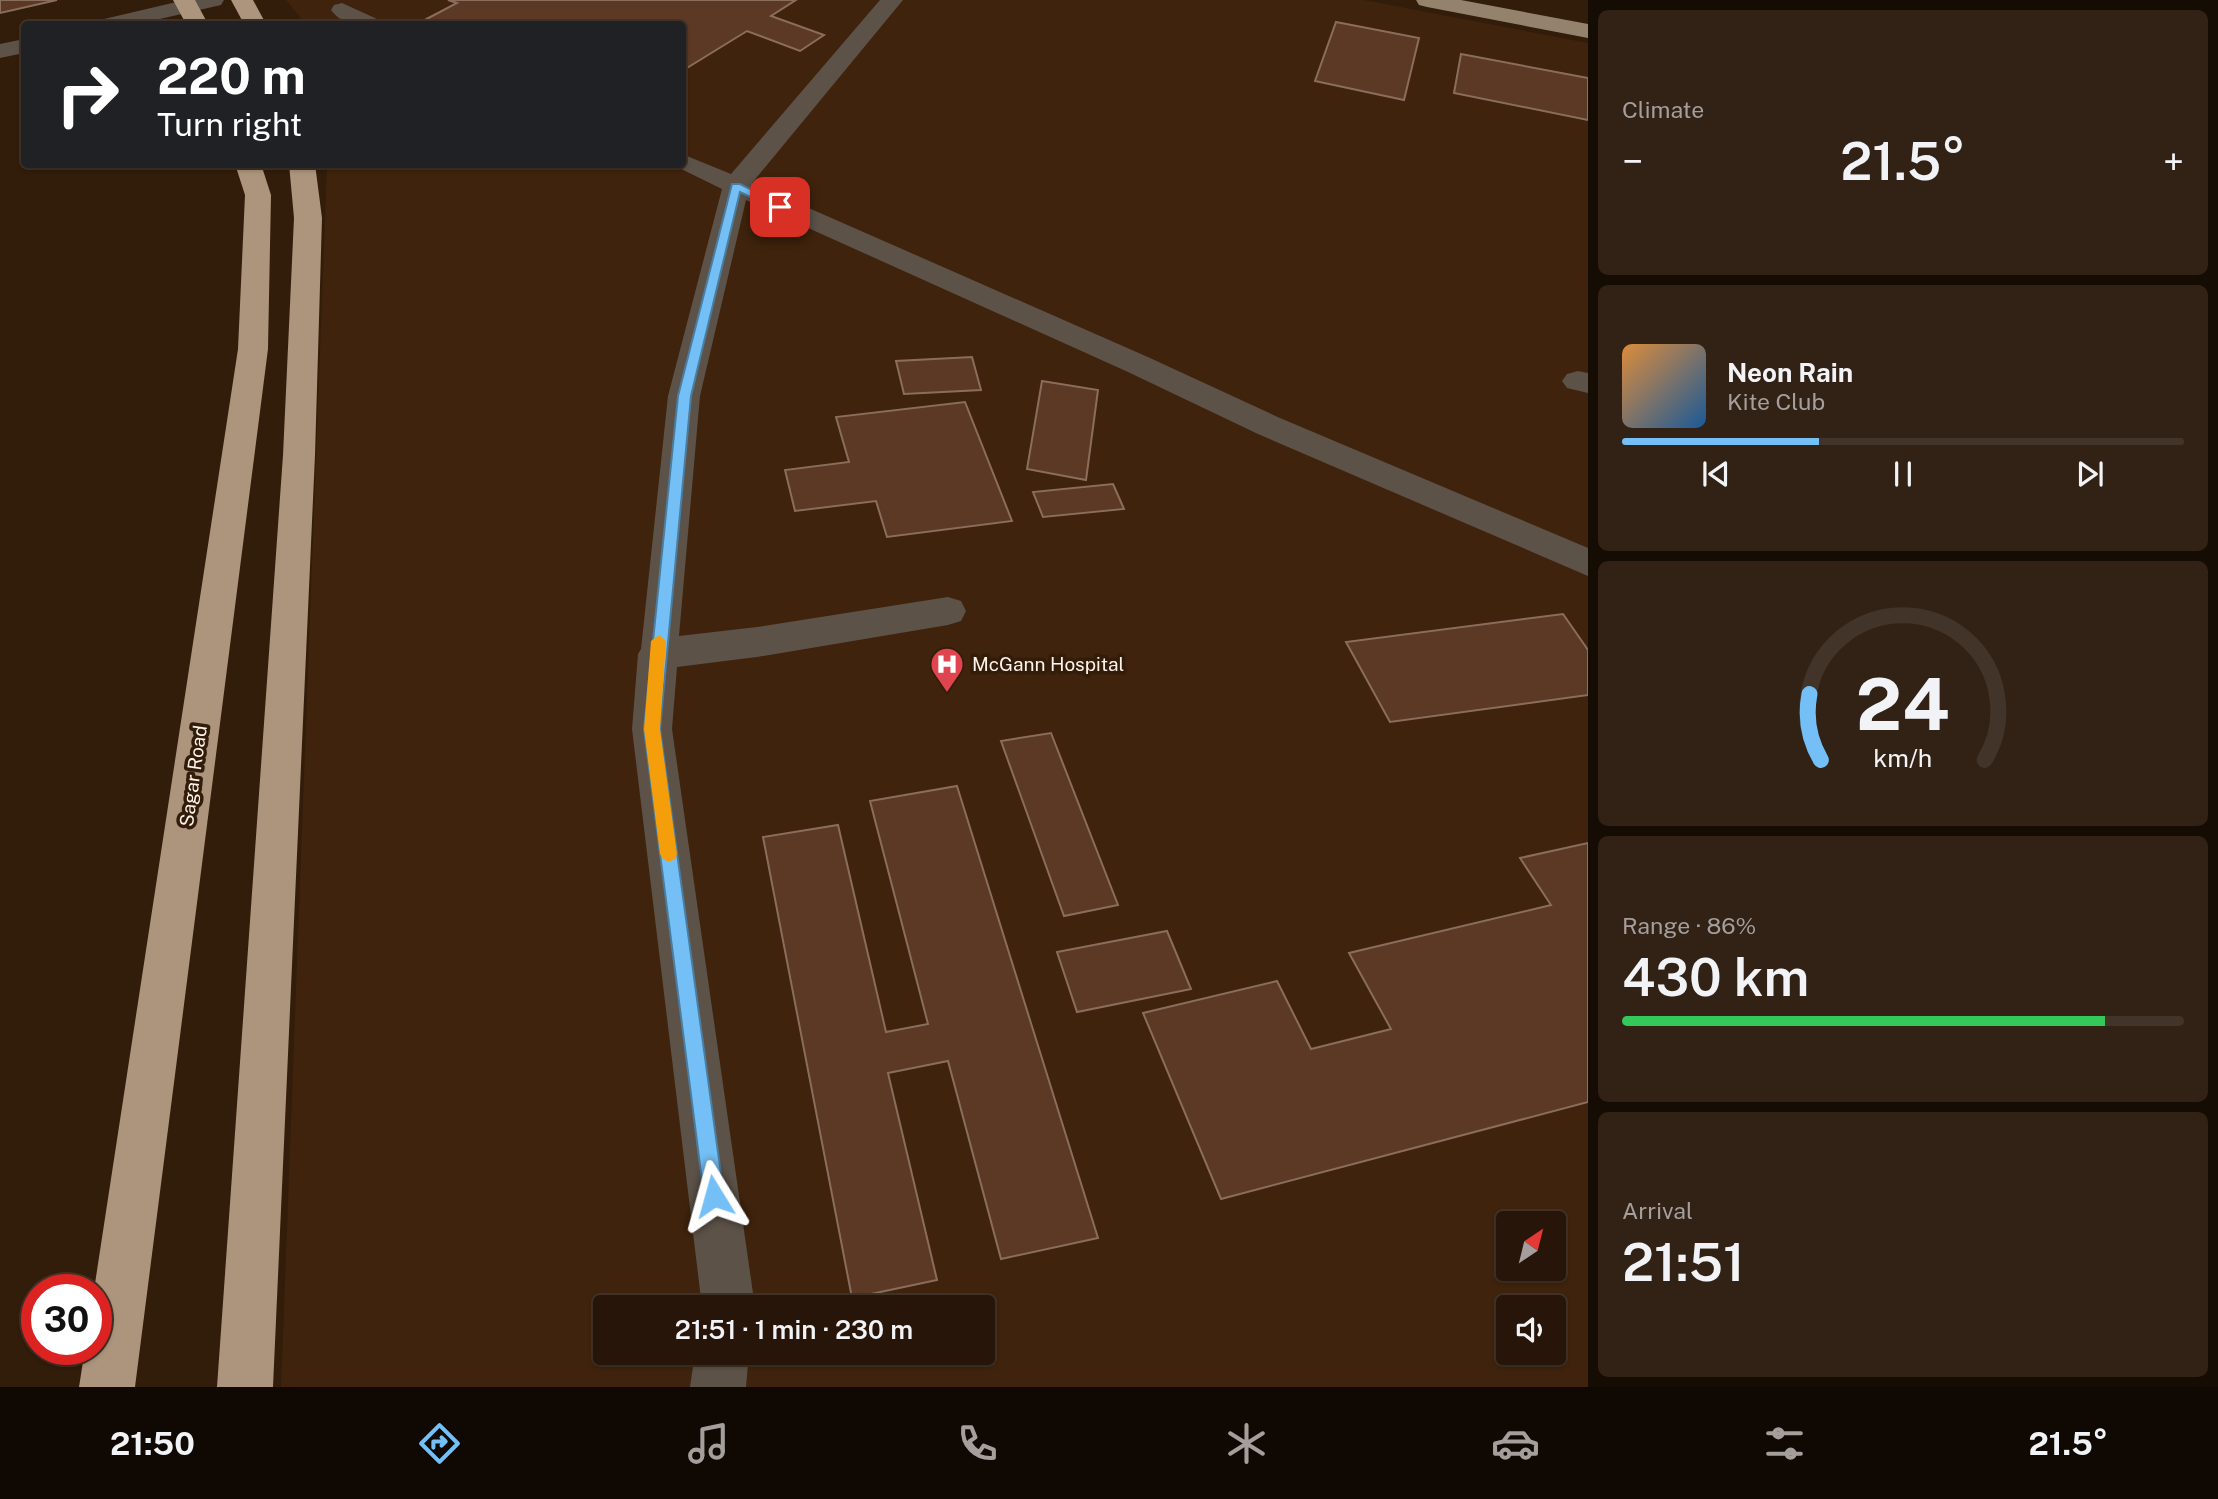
<!DOCTYPE html>
<meta charset="utf-8">
<style>
:root{--surface:#261508;--page:#322216;--text:#f1f3f6;--muted:#a49f9c;--line:#423429;--accent:#74c0f6}
body{margin:0;font-family:"Public Sans",sans-serif;background:var(--page);color:var(--text);height:100vh;display:flex;flex-direction:column;font-size:26px;white-space:nowrap}
*{box-sizing:border-box;margin:0}
p{font-size:23px;color:var(--muted)}
.icon{flex:none;width:38px;height:38px;fill:none;stroke:currentColor;stroke-width:2;stroke-linecap:round;stroke-linejoin:round}
.map{position:relative;flex:1;overflow:hidden}
.drawer{display:flex;flex-direction:column;gap:10px;padding:10px;background:#150c04;width:630px}
.drawer>*{flex:none}
.guide{position:absolute;left:21px;top:21px;width:665px;height:147px;border-radius:7px;box-shadow:0 2px 5px #0004,0 0 0 2px var(--line);background:#202124;color:#fff;overflow:hidden}
.needle{width:46px;rotate:35deg}
.controls{position:absolute;left:1496px;top:1211px;display:grid;gap:14px}
.controls a{display:grid;place-items:center;width:70px;height:70px;border-radius:7px;background:var(--surface);box-shadow:0 2px 5px #0004,0 0 0 2px var(--line);font-size:35px}
.speed{position:absolute;left:21px;top:1274px;display:flex;gap:14px;font-size:35px;font-weight:700;text-align:center}
.speed>*{display:grid;place-content:center;width:91px;height:91px;border-radius:50%;background:var(--surface);box-shadow:0 2px 5px #0004,0 0 0 2px var(--line);line-height:1}
.speed .limit{border:10px solid #d22;background:#fff;color:#111}
.pin{position:absolute;display:grid;place-items:center;width:60px;height:60px;color:#fff;margin:-30px;border-radius:14px;box-shadow:0 4px 10px #0006}
.me{position:absolute;width:77px;margin:-38px;rotate:352deg;stroke-linejoin:round;filter:drop-shadow(0 0 5px #0008)}
.turn{display:flex;align-items:center;gap:24px;height:147px;padding:0 21px;font-size:32px}
.turn .icon{width:91px;height:91px;stroke-width:2.5}
.turn b{display:block;font-size:49px;line-height:60px}
.big{font-size:52px;font-weight:600;line-height:1.1}
.drawer .card{flex:1;display:flex;flex-direction:column;justify-content:center;gap:10px;min-width:0;padding:0 24px;border-radius:10px;background:var(--page)}
.drawer .dial{align-items:center;gap:0}
.dial svg{height:182px;overflow:visible;fill:none;stroke:var(--line);stroke-width:7;stroke-linecap:round;text-anchor:middle}
.dial text{fill:var(--text);stroke:none}
.song{display:flex;align-items:center;gap:21px}
.cover{width:84px;height:84px;border-radius:10px;background:linear-gradient(135deg,hsl(30 70% 55%),hsl(210 70% 35%))}
.played{height:7px;border-radius:4px;background:linear-gradient(90deg,var(--accent) 35%,var(--line) 35%)}
.keys{display:flex;justify-content:space-around;direction:ltr}
.heat{display:flex;justify-content:space-between;align-items:center;font-size:38px;direction:ltr}
.charge{height:10px;border-radius:5px;background:linear-gradient(90deg,#34c759 86%,var(--line) 0)}
.trip{position:absolute;left:593px;top:1295px;width:402px;height:70px;border-radius:7px;background:var(--surface);box-shadow:0 2px 5px #0004,0 0 0 2px var(--line);font-weight:600;line-height:70px;text-align:center}
.tab-bar{display:flex;height:112px;justify-content:space-around;align-items:center;background:#0f0803;color:var(--muted)}
.tab-bar .icon{width:49px;height:49px}
.tab-bar .on{color:var(--accent)}
.tab-bar b{font-size:32px;color:var(--text)}
main{display:flex;flex:1;min-height:0}
.map>svg:first-child{display:block}
</style>
<main>
<div class="map">
<svg width="1588" height="1387" viewBox="0 0 1588 1387">
<rect width="100%" height="100%" fill="#321c0a"/>
<path fill="#3f230c" fill-rule="evenodd" d="M286,0H1364L1588,43V1387H281L327,165L682,164V24H305ZM1508,1223H1554V1269H1508ZM606,1307H984V1353H606ZM1508,1307H1554V1353H1508Z"/>
<g fill="#5b3924" stroke="#8a6d5c" stroke-width="2">
<polygon points="0,0 57,0 0,13"/>
<polygon points="448,0 796,0 771,16 824,35 800,51 747,31 682,71 682,24 419,23 457,3"/>
<polygon points="1336,22 1419,38 1404,100 1315,81"/>
<polygon points="1461,54 1588,78 1588,120 1454,93"/>
<polygon points="972,357 981,390 904,394 896,361"/>
<polygon points="1042,381 1098,390 1086,480 1027,469"/>
<polygon points="965,402 1012,521 887,537 876,501 795,511 785,470 849,462 836,417"/>
<polygon points="1113,484 1124,509 1043,517 1033,492"/>
<polygon points="1563,614 1588,650 1588,695 1390,722 1346,642"/>
<polygon points="1051,733 1118,905 1064,916 1001,741"/>
<polygon points="957,786 1098,1238 1001,1259 948,1061 888,1073 937,1280 852,1298 763,837 838,825 886,1032 928,1024 870,801"/>
<polygon points="1588,843 1588,1102 1221,1199 1143,1013 1277,981 1311,1049 1391,1029 1349,953 1551,905 1520,858"/>
<polygon points="1167,931 1191,989 1077,1012 1057,952"/>
</g>
<g fill="none" stroke-linecap="round" stroke-linejoin="round">
<g fill="#5c5248" fill-rule="evenodd">
<polygon points="185,0 224,0 221,5 138,24 101,24 104,19"/>
<polygon points="880,0 903,0 752,183 1150,358 1280,418 1588,548 1588,576 1258,434 1128,372 746,200 700,396 679,636 757,627 948,597 961,601 966,611 961,621 948,625 757,657 677,667 672,729 755,1307 702,1307 632,729 638,654 641,649 668,396 722,189 671,164 682,164 682,154 731,174"/>
<path d="M342,3L377,19L380,24C363,25 342,26 331,10L334,5Z"/>
<polygon points="24,39 24,53 0,58 0,44"/>
<polygon points="1578,371 1588,373 1588,393 1567,388 1562,381 1567,374"/>
<polygon points="695,1353 749,1353 746,1387 690,1387"/>
</g>
<polygon fill="#95826d" fill-rule="evenodd" points="1416,0 1461,0 1588,24 1588,38 1427,7 1419,5"/>
<g fill="#ac957c" fill-rule="evenodd">
<polygon points="173,0 195,0 208,24 186,24"/>
<polygon points="231,0 253,0 266,24 244,24"/>
<polygon points="235,164 261,164 271,195 268,349 135,1387 79,1387 85,1349 96,1349 94,1290 238,349 245,195"/>
<polygon points="289,164 315,164 322,218 315,455 273,1387 217,1387 283,455 294,218"/>
</g>
</g>
<polygon fill="#74c0f6" stroke="#4b7da0" stroke-width="2" points="732,184 740,184 786,207 776,209 740,192 691,396 660,729 724,1196 721,1203 714,1206 707,1203 704,1196 644,729 678,396"/>
<polygon fill="#f59e0b" points="659,635 666,641 660,729 677,854 675,859 669,862 663,859 660,854 644,729 651,641"/>
<defs>
<symbol id="hospital-pin" viewBox="-11 -11 22 30"><path d="M0 17L-7.5 6A9.5 9.5 0 1 1 7.5 6Z" fill="#e0444e" stroke="#321c0a"/><path d="M-5-5h3v3.5h4V-5h3V5h-3V1.5h-4V5h-3Z" fill="#fff"/></symbol>
</defs>
<g fill-rule="evenodd">
<use href="#hospital-pin" x="928" y="645" width="38" height="52"/>
</g>
<g text-anchor="middle" stroke-width="7" stroke-linejoin="round" paint-order="stroke">
<g font-size="19" fill="#fff2e9" stroke="#321c0a" text-anchor="start">
<text x="972" y="671">McGann Hospital</text>
</g>
<g font-size="19" fill="#fff2e9" stroke="#321c0a">
<text transform="translate(193 776) rotate(-82)" y="7">Sagar Road</text>
</g>
</g>
</svg>
<div class="controls">
<a><svg class="needle" viewBox="-14 -14 28 28"><path d="M0-13l5 13h-10z" fill="#e53935"/><path d="M0 13l5-13h-10z" fill="#a49f9c"/></svg></a>
<a><svg class="icon" aria-label="sound" viewBox="0 0 24 24"><path d="M4 9h4l5-4v14l-5-4H4zM17 9q2 3 0 6"/></svg></a>
</div>
<div class="speed"><div class="limit">30</div></div>
<div class="pin" style="left:780px;top:207px;background:#d93025"><svg class="icon" aria-label="arrive" viewBox="0 0 24 24"><path d="M6 21V4h12l-3 4 3 4H6"/></svg></div>
<svg class="me" style="left:714px;top:1196px" viewBox="-20 -20 40 40"><path d="M0-17L14 15 0 8-14 15z" fill="#74c0f6" stroke="#fff" stroke-width="4"/></svg>
<div class="trip">21:51 · 1 min · 230 m</div>
<div class="guide">
<div class="turn"><svg class="icon" aria-label="right" viewBox="0 0 24 24"><path d="M7 20v-9h11M14 6l5 5-5 5"/></svg><div><b>220 m</b>Turn right</div></div>
</div>
</div>
<section class="drawer">
<div class="card"><p>Climate</p>
<div class="heat"><a>−</a><b class="big">21.5°</b><a>+</a></div>
</div>
<div class="card">
<div class="song"><i class="cover"></i><div><b>Neon Rain</b><p>Kite Club</p></div></div>
<div class="played"></div>
<div class="keys"><svg class="icon" aria-label="previous" viewBox="0 0 24 24"><path d="M18 5L8 12l10 7zM5 5v14"/></svg><svg class="icon" aria-label="pause" viewBox="0 0 24 24"><path d="M8 5v14M16 5v14"/></svg><svg class="icon" aria-label="next" viewBox="0 0 24 24"><path d="M6 5l10 7-10 7zM19 5v14"/></svg></div>
</div>
<div class="card dial"><svg viewBox="0 0 100 80">
<path d="M14 69A42 42 0 1 1 86 69"/>
<path d="M14 69A42 42 0 0 1 9 40" stroke="#74c0f6"/>
<text x="50" y="56" font-size="32" font-weight="700">24</text>
<text x="50" y="72" font-size="11">km/h</text>
</svg></div>
<div class="card"><p>Range · 86%</p><b class="big">430 km</b><div class="charge"></div></div>
<div class="card"><p>Arrival</p><b class="big">21:51</b></div>
</section>
</main>
<nav class="tab-bar">
<b>21:50</b>
<svg class="icon on" aria-label="directions" viewBox="0 0 24 24"><path d="M12 3l9 9-9 9-9-9zM9 14v-3h6M13 9l2 2-2 2"/></svg>
<svg class="icon" aria-label="music" viewBox="0 0 24 24"><path d="M9 18V5l10-2v13"/><circle cx="6" cy="18" r="3"/><circle cx="16" cy="16" r="3"/></svg>
<svg class="icon" aria-label="phone" viewBox="0 0 24 24"><path d="M5 4h4l2 5-3 2q2 4 5 5l2-3 5 2v4C11 20 4 13 5 4z"/></svg>
<svg class="icon" aria-label="climate" viewBox="0 0 24 24"><path d="M12 3v18M4 7l16 10M4 17L20 7"/></svg>
<svg class="icon" aria-label="car" viewBox="0 0 24 24"><path d="M5 17H2v-5l4-1 3-4h7l3 4 3 1v5h-3M9 17h6M6 11h13"/><circle cx="7" cy="17" r="2"/><circle cx="17" cy="17" r="2"/></svg>
<svg class="icon" aria-label="filters" viewBox="0 0 24 24"><path d="M4 7h16M4 17h16"/><circle cx="9" cy="7" r="2"/><circle cx="15" cy="17" r="2"/></svg>
<b>21.5°</b>
</nav>
